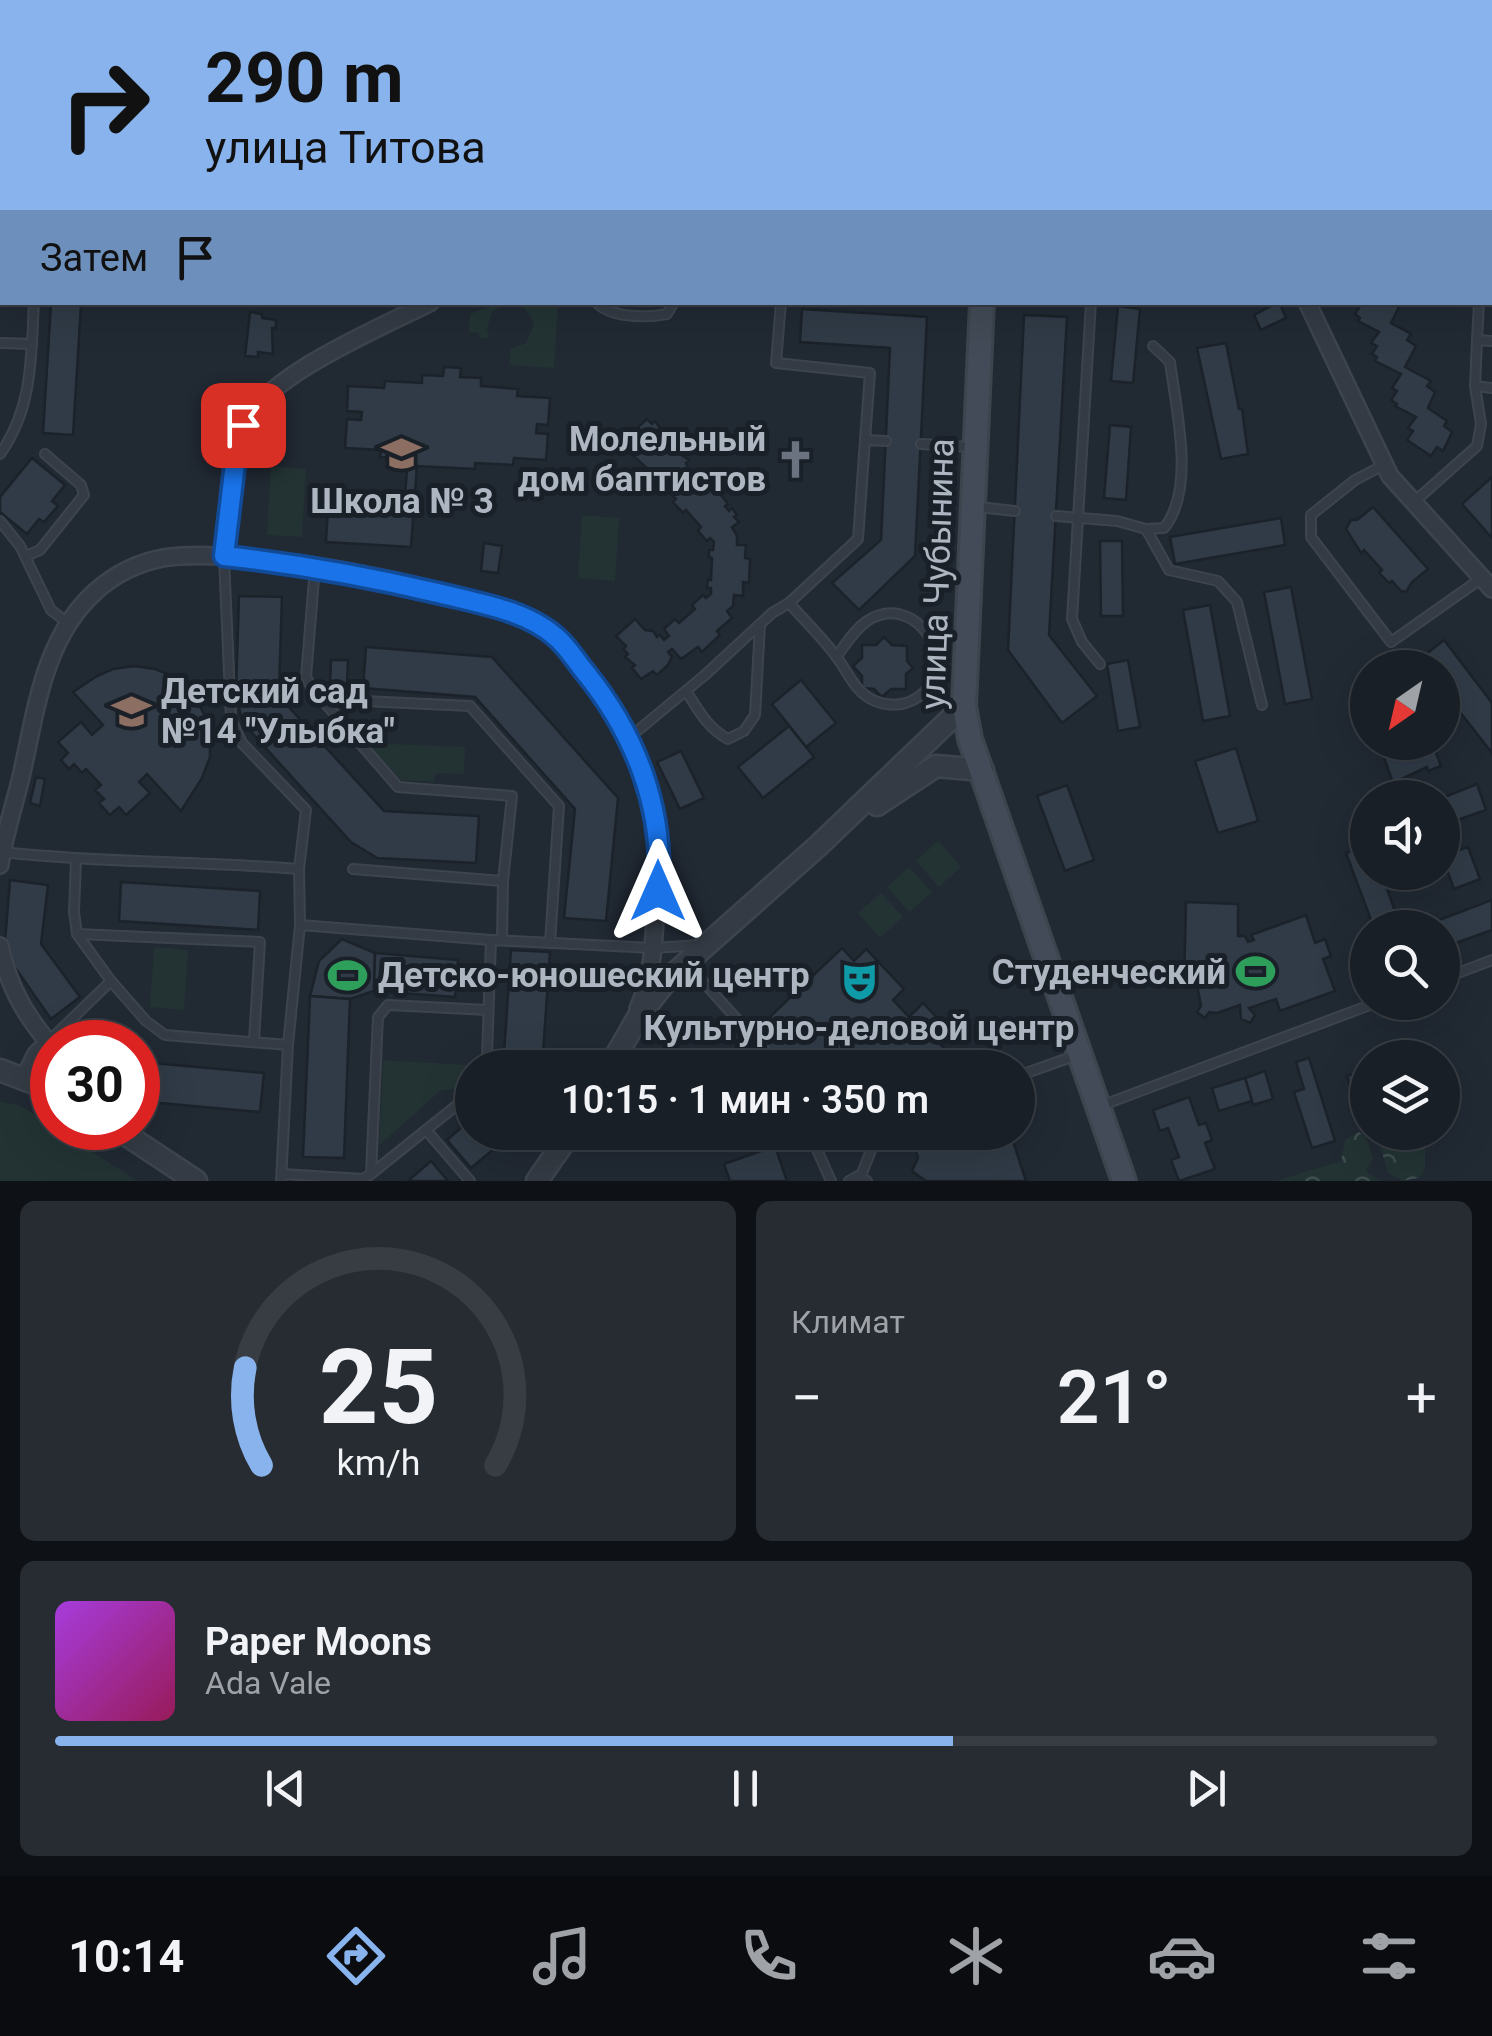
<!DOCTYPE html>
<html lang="ru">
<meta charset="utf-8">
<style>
:root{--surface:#191f26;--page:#262c32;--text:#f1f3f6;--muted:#9fa2a7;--line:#373d43;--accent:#88b3ec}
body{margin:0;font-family:Roboto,sans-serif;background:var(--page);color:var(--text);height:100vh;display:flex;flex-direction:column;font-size:38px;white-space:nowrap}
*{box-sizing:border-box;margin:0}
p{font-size:32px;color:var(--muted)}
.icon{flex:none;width:55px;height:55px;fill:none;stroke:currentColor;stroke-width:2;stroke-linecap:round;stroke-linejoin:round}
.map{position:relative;height:1181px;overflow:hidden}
.drawer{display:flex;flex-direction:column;gap:20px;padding:20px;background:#0e1115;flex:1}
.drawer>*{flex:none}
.top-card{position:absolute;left:0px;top:0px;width:1492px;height:305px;box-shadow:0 10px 40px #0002,0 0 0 2px var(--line);background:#88b3ec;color:#111;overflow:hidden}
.needle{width:65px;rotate:214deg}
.tools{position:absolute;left:1350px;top:650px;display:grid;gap:20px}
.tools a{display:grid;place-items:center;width:110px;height:110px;border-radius:50%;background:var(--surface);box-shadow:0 10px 40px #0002,0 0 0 2px var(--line);font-size:50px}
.speed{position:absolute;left:30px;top:1020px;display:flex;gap:20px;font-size:50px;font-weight:700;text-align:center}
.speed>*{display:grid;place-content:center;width:130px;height:130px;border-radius:50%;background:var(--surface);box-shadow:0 10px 40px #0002,0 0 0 2px var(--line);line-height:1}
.speed .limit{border:15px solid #d22;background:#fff;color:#111}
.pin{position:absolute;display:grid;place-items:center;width:85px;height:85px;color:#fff;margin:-42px;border-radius:20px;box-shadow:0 5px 15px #0006}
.me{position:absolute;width:110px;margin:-55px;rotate:0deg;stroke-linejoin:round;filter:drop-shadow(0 0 8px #0008)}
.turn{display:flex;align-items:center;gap:35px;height:210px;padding:0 40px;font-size:45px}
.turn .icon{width:130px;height:130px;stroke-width:2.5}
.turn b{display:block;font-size:70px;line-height:85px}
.then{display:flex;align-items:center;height:95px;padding:0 40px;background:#0003;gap:20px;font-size:38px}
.big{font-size:75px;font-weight:600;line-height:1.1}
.drawer .card{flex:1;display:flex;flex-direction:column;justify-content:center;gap:15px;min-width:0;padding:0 35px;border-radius:15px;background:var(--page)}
.drawer .dial{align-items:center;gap:0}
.dial svg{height:260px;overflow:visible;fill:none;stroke:var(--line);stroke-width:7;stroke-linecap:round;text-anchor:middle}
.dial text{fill:var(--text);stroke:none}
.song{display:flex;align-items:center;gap:30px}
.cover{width:120px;height:120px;border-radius:15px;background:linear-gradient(135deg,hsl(280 70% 55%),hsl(330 70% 35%))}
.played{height:10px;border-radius:5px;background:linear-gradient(90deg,var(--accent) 65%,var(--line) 65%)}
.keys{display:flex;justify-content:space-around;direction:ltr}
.heat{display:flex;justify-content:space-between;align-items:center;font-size:55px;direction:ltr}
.drawer .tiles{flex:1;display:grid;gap:20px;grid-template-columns:1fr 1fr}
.card:last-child{grid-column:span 2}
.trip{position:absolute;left:455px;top:1050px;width:580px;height:100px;border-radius:50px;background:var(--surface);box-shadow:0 10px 40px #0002,0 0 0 2px var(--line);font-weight:600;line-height:100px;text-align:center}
.menu{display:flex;height:160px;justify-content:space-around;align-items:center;background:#0a0c0f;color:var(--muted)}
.menu .icon{width:70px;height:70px}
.menu .current{color:var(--accent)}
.menu b{font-size:45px;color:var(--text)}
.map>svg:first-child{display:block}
</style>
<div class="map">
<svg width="1492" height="1181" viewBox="0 0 1492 1181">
<defs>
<pattern id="forest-crowns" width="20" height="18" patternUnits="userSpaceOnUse" patternTransform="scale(2.5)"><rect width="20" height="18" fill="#233334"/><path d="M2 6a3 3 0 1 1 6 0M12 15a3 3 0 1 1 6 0" fill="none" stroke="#404e50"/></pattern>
</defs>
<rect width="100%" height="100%" fill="#212933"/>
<g fill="#233334">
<path d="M497,303H558L554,368L510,365V349L526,343L534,324C526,303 510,297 492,312L487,328L489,338H479V333L469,332L470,314Z"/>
<polygon points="271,466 306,469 302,537 267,535"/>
<polygon points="582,515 619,518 615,581 578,578"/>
<polygon points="365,743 465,747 464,774 436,773 433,782 396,780"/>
<polygon points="938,841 961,867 939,887 916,861"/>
<polygon points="909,867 932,892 909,912 887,887"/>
<polygon points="881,893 903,917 880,938 858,913"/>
<polygon points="154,947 188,950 184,1010 150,1007"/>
<polygon points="383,1060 468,1065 465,1087 440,1091 379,1145"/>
<polygon points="0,1101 21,1106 138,1181 0,1181"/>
</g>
<g fill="url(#forest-crowns)">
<polygon points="1359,1132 1366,1137 1373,1158 1366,1171 1381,1181 1276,1181 1341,1161 1345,1140"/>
<polygon points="1376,1133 1416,1133 1425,1142 1425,1169 1419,1178 1402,1181 1388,1172"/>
</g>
<g fill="#303b47" stroke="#1b222a" stroke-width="2.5">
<polygon points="1350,0 1459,0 1459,2"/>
<polygon points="1279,302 1286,318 1261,330 1254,315"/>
<polygon points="1392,302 1399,307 1391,323 1411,334 1407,340 1416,346 1405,367 1431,381 1427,386 1435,392 1428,408 1447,421 1444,426 1452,432 1443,451 1437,447 1431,456 1407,440 1413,431 1408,428 1416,417 1395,406 1397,404 1391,400 1397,391 1392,388 1401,374 1375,361 1377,357 1372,354 1377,346 1371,343 1379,332 1358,321 1360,318 1355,314 1360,306 1355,302"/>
<polygon points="51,303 81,305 73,435 43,433"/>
<polygon points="1118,306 1140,309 1133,383 1111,381"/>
<polygon points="802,309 927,317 915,556 859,610 832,583 881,540 890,348 800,342"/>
<polygon points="250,312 262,314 262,318 276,320 276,328 272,328 273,354 258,352 258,357 245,356"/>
<polygon points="1024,315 1067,317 1049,635 1097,696 1062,723 1008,650"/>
<polygon points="1226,343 1239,409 1242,409 1248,454 1221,459 1197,348"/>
<polygon points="444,367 461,368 460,377 481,378 481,386 518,389 517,396 550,398 548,425 537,424 536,433 548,434 546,460 514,458 513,465 475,463 475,469 417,466 411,547 326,542 329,489 405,494 408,459 380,457 381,450 345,448 347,419 361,420 362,412 347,411 348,386 384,388 385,381 422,383 422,375 443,376"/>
<polygon points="647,419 652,424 655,421 660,428 657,430 661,435 664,432 680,450 677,452 689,460 686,463 689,470 699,478 703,476 708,482 705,485 717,490 728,504 725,506 729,511 732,508 737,515 734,517 739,522 732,527 737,536 737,545 746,545 745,558 750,559 749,583 743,582 743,596 734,595 733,606 727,611 732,618 717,631 720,635 702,652 698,647 681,659 672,649 668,652 672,657 668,665 657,675 653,671 641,679 632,668 635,665 625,657 628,654 623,649 626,646 616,636 635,619 645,630 653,631 657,637 660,635 664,640 669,636 664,629 675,619 679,623 695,609 692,605 703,595 706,598 711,594 711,588 707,588 708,579 711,580 712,558 709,557 709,550 713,550 714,542 710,538 707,541 698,531 701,527 686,510 683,513 673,502 676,499 662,485 659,487 649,476 652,473 625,448 628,446 623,441"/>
<polygon points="1110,425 1131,427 1126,500 1104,498"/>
<polygon points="32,458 65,485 52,501 58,506 44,522 39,519 27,534 0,512 0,497"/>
<polygon points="1492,477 1492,536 1491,537 1462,504"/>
<polygon points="1373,507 1428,569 1412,582 1406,592 1401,591 1392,581 1389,583 1379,573 1382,570 1364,550 1361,553 1346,529 1351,520 1357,520"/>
<polygon points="1281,518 1285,545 1175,564 1170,537"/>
<polygon points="1100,541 1122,541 1123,616 1101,616"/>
<polygon points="484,543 502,546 498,573 481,571"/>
<polygon points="1291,587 1312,699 1285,704 1264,592"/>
<polygon points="239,596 282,597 279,693 276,693 384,811 479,816 476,863 377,858 351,842 242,722 236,691"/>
<polygon points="1210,605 1230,716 1203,721 1183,610"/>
<polygon points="884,637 892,645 907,646 907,661 913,668 906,674 906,689 891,689 882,697 874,689 862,688 862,676 853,666 862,658 862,645 876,645"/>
<polygon points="1444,640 1492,703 1492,753 1442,689 1442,668 1426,668 1420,659"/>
<polygon points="366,647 492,657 618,798 606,921 564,918 575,809 475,697 363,688"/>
<polygon points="331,660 348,660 347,684 330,683"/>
<polygon points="1128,660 1140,727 1118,731 1107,664"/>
<polygon points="134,666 155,669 175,677 191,690 210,725 210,757 202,778 181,811 147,774 139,782 150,793 126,815 119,807 110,815 99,803 104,799 95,790 101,785 86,769 82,773 74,764 69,769 61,760 68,753 58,742 81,722 92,735 103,725 73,692 97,676 113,669"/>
<polygon points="801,680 836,723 806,747 772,704"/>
<polygon points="789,726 814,757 763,798 738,767"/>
<polygon points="1432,742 1441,766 1428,771 1427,767 1393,783 1379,743"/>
<polygon points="1236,748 1258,821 1218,833 1195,761"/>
<polygon points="681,751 704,798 680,809 657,762"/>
<polygon points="36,777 45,779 40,806 30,803"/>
<polygon points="1477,784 1486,810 1449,823 1442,798"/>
<polygon points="1067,785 1094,860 1065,871 1037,796"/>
<polygon points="1368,846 1368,872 1381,872 1401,928 1374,928 1346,853"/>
<polygon points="1468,847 1480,879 1454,889 1442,856"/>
<polygon points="10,880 48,885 41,944 80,997 51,1019 14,966 5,942"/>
<polygon points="121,882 260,891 258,930 119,921"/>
<polygon points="1492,900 1492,930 1442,948 1442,928 1418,928"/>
<polygon points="1186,902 1238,904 1238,936 1245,936 1248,942 1254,940 1251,935 1306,915 1315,943 1325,939 1331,956 1323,959 1335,991 1280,1011 1276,999 1249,1008 1255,1015 1250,1023 1241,1019 1240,1005 1217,1013 1209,1012 1205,1018 1197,1012 1201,1006 1197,985 1184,985"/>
<polygon points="342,939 375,953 374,991 350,999 310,996 319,961"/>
<polygon points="842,948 854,961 866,949 904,989 893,1000 909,1017 923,1003 948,1029 936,1040 946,1050 928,1068 787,1068 753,1033"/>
<polygon points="511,950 550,952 542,1068 503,1068"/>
<polygon points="375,953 458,960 455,997 374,991"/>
<polygon points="310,996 350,999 344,1158 303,1157"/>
<polygon points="99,1020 121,1042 76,1042"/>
<polygon points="1309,1058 1335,1141 1312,1148 1294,1092 1304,1089 1296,1062"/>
<polygon points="138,1059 141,1062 264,1073 260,1112 138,1101"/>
<polygon points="1368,1070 1368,1100 1356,1104 1347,1076"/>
<polygon points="1265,1071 1273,1099 1253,1105 1245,1078"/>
<polygon points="1245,1078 1252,1101 1219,1111 1212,1088"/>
<polygon points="1189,1097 1199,1125 1206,1123 1212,1140 1205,1143 1215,1169 1179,1181 1171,1160 1179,1157 1168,1128 1160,1131 1153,1110"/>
<polygon points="472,1118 472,1132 514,1132 471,1168 447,1140"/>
<polygon points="909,1132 1010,1132 1026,1181 926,1181 912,1171 918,1158 916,1151 903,1145"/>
<polygon points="775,1146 787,1181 730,1181 724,1164"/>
<polygon points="431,1161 448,1181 408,1181"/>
</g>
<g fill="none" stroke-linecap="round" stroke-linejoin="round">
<defs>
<g id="service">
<polyline points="119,2 119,0"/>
<polyline points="887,2 887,0"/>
<polyline points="1038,2 1038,0"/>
<polyline points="1105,2 1113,2"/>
<polyline points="1162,2 1163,0"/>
<polyline points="1490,74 1492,74"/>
<polyline points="1490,119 1492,88"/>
<path d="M596,302C610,318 647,318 667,314L674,302"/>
<polyline points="781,302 776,363 870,373 865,440"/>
<polyline points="1091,302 1072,619 1082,642 1100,664"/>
<polyline points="1479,302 1477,340 1492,341"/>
<polyline points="1477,340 1475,386 1492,388"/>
<polyline points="0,343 32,344"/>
<polyline points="921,444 971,447"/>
<path d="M0,454C33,408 31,357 34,302"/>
<polyline points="1384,465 1355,480 1311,515 1311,537 1391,642 1482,578"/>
<polyline points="1414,502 1477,446 1481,424 1475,386"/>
<polyline points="978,507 1015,511"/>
<polyline points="1056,516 1117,521 1146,529 1169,570 1218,581 1237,602 1262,705"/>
<polyline points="0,521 20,546 51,610 68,623"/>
<path d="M1146,529L1164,528C1196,489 1176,410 1170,362L1153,346"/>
<polyline points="26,556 40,550 84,495 81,485 45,454"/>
<polyline points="224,557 231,719 242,743 306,810 299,869"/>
<polyline points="315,567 306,677 311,687 398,787 512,796 503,881 502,940"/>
<path d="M837,656C846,644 854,630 867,621C918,588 967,671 913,700C902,706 887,706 875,701C854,692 848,671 835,655C821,636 804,620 789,603L858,539L865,440L886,441"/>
<path d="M686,691C698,709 707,728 728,739L744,731L755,715L760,625"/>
<polyline points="321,699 470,706 559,806 550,943"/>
<polyline points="630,737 705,675 772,613 789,603"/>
<path d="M2,852C101,863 200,861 299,869L300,925"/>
<polyline points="76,860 74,912 77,934 111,981"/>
<polyline points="353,869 503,881"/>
<polyline points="77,934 260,942 254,1041"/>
<polyline points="688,965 781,1068"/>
<polyline points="1442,979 1492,960"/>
<polyline points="48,1042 111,981 146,1021 165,1035 288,1045 281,1181"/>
<polyline points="288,1045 300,925 491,940"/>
<polyline points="483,1068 487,1056 491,940 653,948 700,945"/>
<polyline points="1018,1076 1074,1056"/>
<polyline points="472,1093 371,1174 378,1017 388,1005 488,1010"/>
<polyline points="1103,1105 1378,1002"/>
<polyline points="426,1130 470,1181"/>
<polyline points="809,1132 831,1181"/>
<polyline points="282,1174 363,1179 371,1174"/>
<polyline points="861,1176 878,1132"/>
<polyline points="849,1181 858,1176 867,1181"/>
</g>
<g id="minor">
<polyline points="1316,2 1316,0"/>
<polyline points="1307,302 1390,476 1492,589"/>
<path d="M224,556C228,522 228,454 243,425C268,374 380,328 431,302"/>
<path d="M0,865C4,836 14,806 21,777C36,712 43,638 96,591C115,574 137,563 163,558C239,544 489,590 553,634C566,643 577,662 587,674C630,728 657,791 660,861C661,881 657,902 655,921C653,954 651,979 638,1009"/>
<path d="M0,946C8,984 23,1012 48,1042L36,1054L24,1078"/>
</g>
<g id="tertiary">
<polyline points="619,2 619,0"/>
<polyline points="0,76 2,76"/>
<polyline points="877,805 936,766 983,770"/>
<polyline points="609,1068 640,1014 667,980 818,846 964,706"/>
<polyline points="0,1070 52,1090"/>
<polyline points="116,1128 196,1181"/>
<polyline points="537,1181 571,1132"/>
</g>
<g id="secondary">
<polyline points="999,2 999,0"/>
<polyline points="982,302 964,706 970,739 1124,1181"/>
</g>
</defs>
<use href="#service" stroke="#3d444d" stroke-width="12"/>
<use href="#minor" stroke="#3d444d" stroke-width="20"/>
<use href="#tertiary" stroke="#3d444d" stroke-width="25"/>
<use href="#secondary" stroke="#3d444d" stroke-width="28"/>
<use href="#service" stroke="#343b44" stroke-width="8"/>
<use href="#minor" stroke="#343b44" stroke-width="15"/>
<use href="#tertiary" stroke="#343b44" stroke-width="20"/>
<use href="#secondary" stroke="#424b57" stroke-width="22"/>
</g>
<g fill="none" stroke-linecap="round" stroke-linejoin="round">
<defs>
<path id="route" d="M243,425L237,446L224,556C298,564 370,577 442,594C479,603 527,611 556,637C567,646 576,661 585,672C636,735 665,810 658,891"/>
</defs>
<use href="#route" stroke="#114b97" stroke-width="25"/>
<use href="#route" stroke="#1a73e8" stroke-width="18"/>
</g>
<defs>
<symbol id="school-bare" viewBox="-9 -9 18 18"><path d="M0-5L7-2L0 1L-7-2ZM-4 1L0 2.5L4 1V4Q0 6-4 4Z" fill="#8d6e63" stroke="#1a2028" stroke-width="2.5" paint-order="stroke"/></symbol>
<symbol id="church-bare" viewBox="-9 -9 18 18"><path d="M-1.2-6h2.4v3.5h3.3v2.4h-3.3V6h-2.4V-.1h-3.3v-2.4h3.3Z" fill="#6b7280" stroke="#1a2028" stroke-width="2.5" paint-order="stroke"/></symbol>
<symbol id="stadium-bare" viewBox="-9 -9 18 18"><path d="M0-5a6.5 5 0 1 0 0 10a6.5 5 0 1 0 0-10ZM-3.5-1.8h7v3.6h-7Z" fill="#2e9e5b" stroke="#1a2028" stroke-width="2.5" paint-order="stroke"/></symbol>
<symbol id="theatre-bare" viewBox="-9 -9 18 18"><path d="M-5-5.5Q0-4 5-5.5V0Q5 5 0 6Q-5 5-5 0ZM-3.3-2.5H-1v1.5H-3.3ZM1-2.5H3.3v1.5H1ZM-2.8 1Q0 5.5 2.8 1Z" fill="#0f9aa8" stroke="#1a2028" stroke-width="2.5" paint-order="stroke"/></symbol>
</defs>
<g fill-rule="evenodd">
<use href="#school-bare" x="374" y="426" width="55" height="55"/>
<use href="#church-bare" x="768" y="432" width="55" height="55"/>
<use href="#school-bare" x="104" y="684" width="55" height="55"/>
<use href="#stadium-bare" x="1228" y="944" width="55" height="55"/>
<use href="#stadium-bare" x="320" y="948" width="55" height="55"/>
<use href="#theatre-bare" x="832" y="954" width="55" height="55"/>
</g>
<g text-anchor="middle" stroke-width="10" stroke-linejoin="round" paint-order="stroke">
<g font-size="35" font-weight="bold" fill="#aeb6c1" stroke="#1a2028" text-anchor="end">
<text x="766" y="451">Молельный<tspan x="766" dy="40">дом баптистов</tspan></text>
<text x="402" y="513" text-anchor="middle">Школа № 3</text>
<text x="161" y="703" text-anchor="start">Детский сад<tspan x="161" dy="40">№14 "Улыбка"</tspan></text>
<text x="1226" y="984">Студенческий</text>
<text x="378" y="987" text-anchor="start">Детско-юношеский центр</text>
<text x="859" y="1040" text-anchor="middle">Культурно-деловой центр</text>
</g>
<g font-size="35" fill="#aeb6c1" stroke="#1a2028">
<text transform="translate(937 574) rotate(-88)" y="12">улица Чубынина</text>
</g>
</g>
</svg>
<div class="tools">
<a><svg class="needle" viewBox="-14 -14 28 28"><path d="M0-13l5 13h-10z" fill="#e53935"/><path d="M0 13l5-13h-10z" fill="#9fa2a7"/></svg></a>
<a><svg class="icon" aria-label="sound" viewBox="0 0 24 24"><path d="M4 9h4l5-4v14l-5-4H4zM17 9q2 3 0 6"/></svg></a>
<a><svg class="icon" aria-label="search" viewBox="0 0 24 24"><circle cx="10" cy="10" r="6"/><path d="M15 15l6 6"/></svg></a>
<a><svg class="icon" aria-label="layers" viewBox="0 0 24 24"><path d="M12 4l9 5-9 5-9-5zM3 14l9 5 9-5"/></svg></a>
</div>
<div class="speed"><div class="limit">30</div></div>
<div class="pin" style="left:243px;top:425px;background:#d93025"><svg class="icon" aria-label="arrive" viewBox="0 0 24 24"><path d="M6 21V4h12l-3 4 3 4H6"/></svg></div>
<svg class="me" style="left:658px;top:891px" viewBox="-20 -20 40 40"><path d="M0-17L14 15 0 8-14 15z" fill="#1a73e8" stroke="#fff" stroke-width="4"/></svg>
<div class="trip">10:15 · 1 мин · 350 m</div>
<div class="top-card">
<div class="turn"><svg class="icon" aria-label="right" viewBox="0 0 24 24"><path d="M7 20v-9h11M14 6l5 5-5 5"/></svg><div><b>290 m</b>улица Титова</div></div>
<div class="then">Затем<svg class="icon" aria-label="arrive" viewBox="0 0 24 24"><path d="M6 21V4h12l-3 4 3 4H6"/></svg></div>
</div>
</div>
<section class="drawer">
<div class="tiles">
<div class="card dial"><svg viewBox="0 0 100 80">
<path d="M14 69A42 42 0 1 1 86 69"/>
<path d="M14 69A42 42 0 0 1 9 39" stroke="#88b3ec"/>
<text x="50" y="56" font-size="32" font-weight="700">25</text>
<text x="50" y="72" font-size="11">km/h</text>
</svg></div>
<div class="card"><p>Климат</p>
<div class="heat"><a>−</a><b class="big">21°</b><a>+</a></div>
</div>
<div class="card">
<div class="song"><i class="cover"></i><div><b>Paper Moons</b><p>Ada Vale</p></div></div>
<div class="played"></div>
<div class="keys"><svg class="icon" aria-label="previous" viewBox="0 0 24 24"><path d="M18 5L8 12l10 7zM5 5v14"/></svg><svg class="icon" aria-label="pause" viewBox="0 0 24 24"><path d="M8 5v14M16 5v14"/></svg><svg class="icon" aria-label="next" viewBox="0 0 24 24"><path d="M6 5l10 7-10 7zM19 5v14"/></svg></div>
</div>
</div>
</section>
<nav class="menu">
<b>10:14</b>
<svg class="icon current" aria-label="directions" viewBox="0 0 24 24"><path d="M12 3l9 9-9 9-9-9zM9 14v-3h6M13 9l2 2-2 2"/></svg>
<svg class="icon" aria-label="music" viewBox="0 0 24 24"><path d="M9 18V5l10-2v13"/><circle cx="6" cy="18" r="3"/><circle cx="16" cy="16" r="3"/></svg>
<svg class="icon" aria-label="phone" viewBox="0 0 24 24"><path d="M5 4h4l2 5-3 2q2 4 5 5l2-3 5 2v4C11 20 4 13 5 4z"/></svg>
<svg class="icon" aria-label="climate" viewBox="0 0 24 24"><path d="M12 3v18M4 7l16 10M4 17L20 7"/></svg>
<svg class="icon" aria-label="car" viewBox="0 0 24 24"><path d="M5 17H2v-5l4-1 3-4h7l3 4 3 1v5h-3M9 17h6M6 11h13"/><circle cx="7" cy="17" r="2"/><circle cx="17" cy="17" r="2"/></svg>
<svg class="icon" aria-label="filters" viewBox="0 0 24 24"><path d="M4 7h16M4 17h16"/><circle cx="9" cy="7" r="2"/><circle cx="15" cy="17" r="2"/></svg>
</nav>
